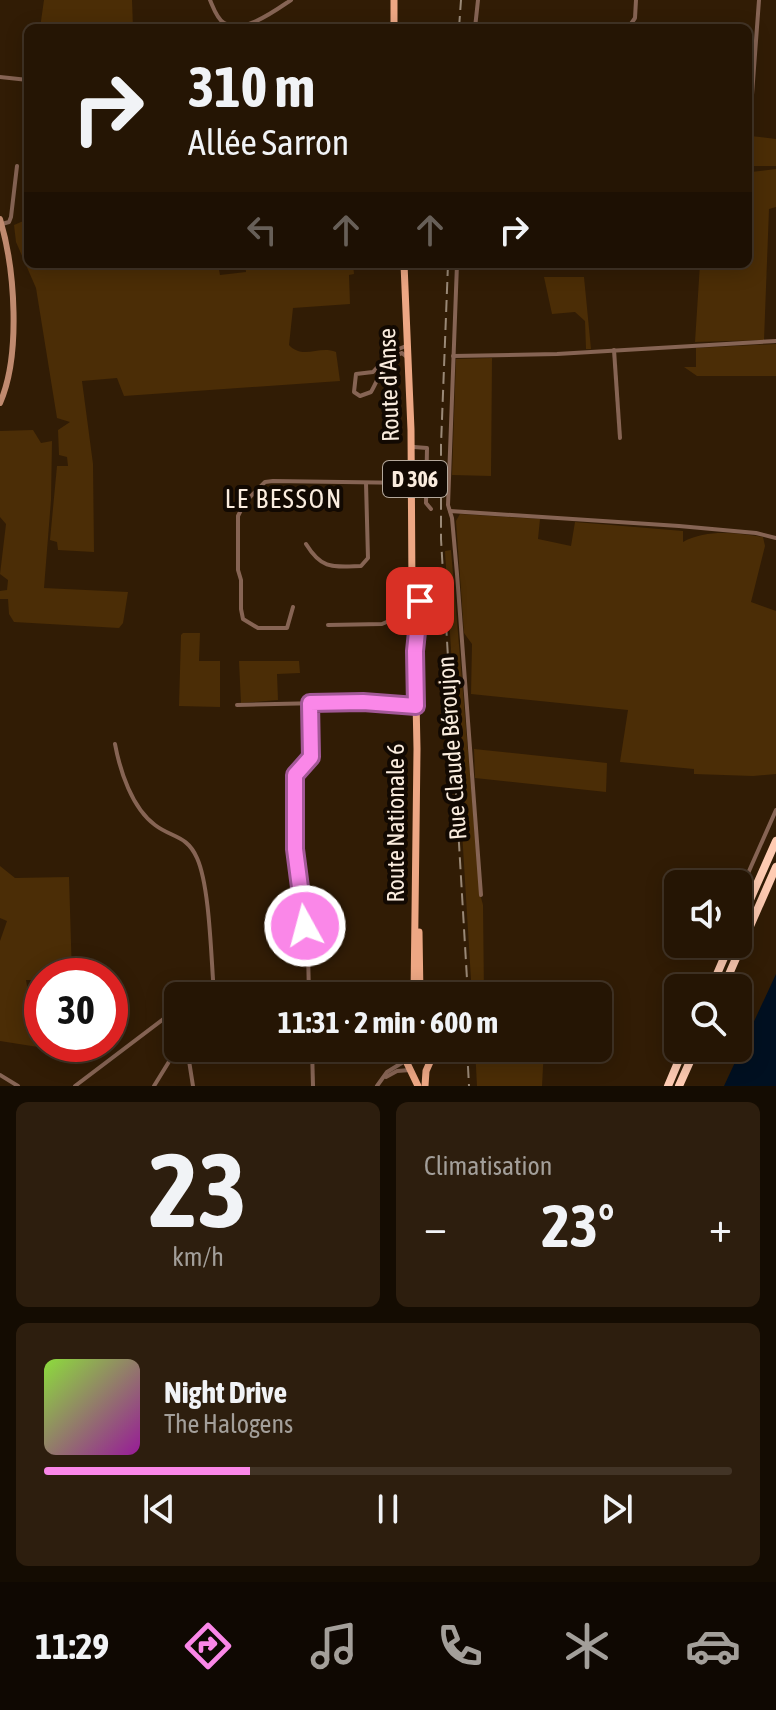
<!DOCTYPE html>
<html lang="fr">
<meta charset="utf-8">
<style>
:root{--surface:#251504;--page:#2d1e0e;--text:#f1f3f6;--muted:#a39f9a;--line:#423426;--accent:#fa87e8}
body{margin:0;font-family:"Asap Condensed",sans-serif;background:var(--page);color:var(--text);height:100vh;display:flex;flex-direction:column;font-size:30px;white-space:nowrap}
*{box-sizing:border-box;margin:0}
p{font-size:26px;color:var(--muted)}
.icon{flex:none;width:44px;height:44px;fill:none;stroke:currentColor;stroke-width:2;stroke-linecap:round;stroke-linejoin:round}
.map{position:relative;height:1086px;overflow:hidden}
.sheet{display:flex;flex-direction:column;gap:16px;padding:16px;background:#140c02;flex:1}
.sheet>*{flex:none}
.top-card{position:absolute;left:24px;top:24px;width:728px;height:244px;border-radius:12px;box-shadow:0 4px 20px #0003,0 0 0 2px var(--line);background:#251504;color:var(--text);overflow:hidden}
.controls{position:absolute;left:664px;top:870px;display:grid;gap:16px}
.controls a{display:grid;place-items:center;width:88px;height:88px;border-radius:12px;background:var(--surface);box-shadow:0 4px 20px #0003,0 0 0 2px var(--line);font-size:40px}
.speed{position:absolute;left:24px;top:958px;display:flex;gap:16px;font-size:40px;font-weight:700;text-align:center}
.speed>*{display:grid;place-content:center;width:104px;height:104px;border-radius:50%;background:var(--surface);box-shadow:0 4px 20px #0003,0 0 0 2px var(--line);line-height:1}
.speed .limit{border:12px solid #d22;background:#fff;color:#111}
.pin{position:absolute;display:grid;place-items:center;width:68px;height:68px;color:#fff;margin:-34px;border-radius:16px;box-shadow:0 4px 12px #0006}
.me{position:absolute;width:88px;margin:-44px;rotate:353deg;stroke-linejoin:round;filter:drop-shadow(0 0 6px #0008)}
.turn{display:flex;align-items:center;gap:28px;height:168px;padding:0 32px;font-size:36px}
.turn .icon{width:104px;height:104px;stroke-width:2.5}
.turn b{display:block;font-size:56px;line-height:68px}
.lanes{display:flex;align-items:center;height:76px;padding:0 32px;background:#0003;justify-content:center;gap:40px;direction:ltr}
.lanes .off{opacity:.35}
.big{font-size:60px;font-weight:700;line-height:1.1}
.sheet .tile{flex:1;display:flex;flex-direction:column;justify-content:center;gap:12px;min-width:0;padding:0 28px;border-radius:12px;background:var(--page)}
.sheet .dial{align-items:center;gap:0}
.dial b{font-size:104px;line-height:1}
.song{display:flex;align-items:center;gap:24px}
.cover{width:96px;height:96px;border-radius:12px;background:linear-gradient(135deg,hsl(90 70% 55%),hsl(300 70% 35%))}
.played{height:8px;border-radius:4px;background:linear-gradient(90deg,var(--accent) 30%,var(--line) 30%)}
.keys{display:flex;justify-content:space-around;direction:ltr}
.heat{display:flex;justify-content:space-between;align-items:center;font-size:44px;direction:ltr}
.sheet .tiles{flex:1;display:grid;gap:16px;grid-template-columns:1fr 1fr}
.tile:last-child{grid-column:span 2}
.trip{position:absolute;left:164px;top:982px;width:448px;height:80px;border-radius:12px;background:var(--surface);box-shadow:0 4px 20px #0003,0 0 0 2px var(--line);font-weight:700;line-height:80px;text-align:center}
.menu{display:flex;height:128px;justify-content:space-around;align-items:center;background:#0f0802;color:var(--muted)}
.menu .icon{width:56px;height:56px}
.menu .current{color:var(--accent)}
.menu b{font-size:36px;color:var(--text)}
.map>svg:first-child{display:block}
</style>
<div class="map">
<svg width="776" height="1086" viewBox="0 0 776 1086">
<rect width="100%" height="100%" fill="#311c05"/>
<g fill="#4b2d06">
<polygon points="44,0 132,0 133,28 40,28"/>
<polygon points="751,136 776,139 776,166 749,166"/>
<polygon points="776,169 776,207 769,209 764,340 695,342 700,264 748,264 748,184 751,172"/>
<path d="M28,219V264H218L220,275L246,272L245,264H353L354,274L349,275L350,304L293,308L289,345C303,360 319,345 336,352L340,381L124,396L117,378L82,381L93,464L94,552L58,550L57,542L50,540L57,466H68L67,457L59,455L58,430L70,422L57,418L36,288L16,242L14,225Z"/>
<polygon points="544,277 584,277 591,349 586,349 585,321 575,312 552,314"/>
<polygon points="776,344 776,376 697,376 684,367 696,367 696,348"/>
<polygon points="492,358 491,476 452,475 456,359"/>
<polygon points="33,430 41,443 52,441 51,500 44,588 128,592 123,623 119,628 14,622 9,614 8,599 0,599 0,591 7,590 8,580 0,574 6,524 0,517 0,431"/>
<path d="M460,514L540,519L538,539L571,546L575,522L683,531V542C707,529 736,533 763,537L765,546L751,602L776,611V774L753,776L694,774V769L620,762L628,710L471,694L472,644L464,633L456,521Z"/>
<polygon points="451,550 480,894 483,905 484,996 472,996 445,551"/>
<polygon points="183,633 200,633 199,661 220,661 220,707 179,706 181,635"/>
<polygon points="239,661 299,661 300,673 277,674 278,700 241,703"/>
<polygon points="474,749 607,763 606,792 475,778"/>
<polygon points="0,866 15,878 69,877 72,976 42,976 42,980 26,980 38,1047 0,1041 0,941 7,921 0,918"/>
<polygon points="475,1048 544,1048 542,1086 477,1086"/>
</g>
<polygon fill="#001021" points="776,974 776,1086 724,1086"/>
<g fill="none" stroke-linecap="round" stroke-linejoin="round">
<g stroke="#866454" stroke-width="4">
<path d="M210,0C213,7 217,19 224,23C243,35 276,10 291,0"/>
<polyline points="475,28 478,0"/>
<polyline points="628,28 635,18 636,0"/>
<polyline points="0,77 28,80"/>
<polyline points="748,149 759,0"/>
<polyline points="2,224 9,222 11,217 17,166"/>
<polyline points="457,264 448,505 452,518 457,574 481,895"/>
<path d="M406,346L391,352L373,372L356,374L354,392L360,396L371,392C380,377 383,359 402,353L408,358"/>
<polyline points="614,350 620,438"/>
<polyline points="453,356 557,354 776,341"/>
<polyline points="414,447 427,448 426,503 431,509"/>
<polyline points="450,511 679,526 756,533 776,538"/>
<path d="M306,544C322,570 333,567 361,566L368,558L366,483"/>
<polyline points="293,607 287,628 258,628 243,619 241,609 241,580 238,570 238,516 245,502 265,482 273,481 411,483"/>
<polyline points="328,625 382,624 405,614"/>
<polyline points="237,705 363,702 416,706"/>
<path d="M115,744C120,771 132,808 155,825C172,838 187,835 197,858C210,887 211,959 214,993"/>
<polyline points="738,896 776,810"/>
<polyline points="716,946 717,944"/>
<polyline points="201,996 214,993 414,982"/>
<polyline points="309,996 308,951 295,849 295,775 311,757 310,703"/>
<polyline points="187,1048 193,1086"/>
<polyline points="312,1048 313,1086"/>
<polyline points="0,1075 18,1086"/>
<polyline points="386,1077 397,1071 410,1070"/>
<polyline points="75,1086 178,1008"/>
<polyline points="154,1086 178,1047"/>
<polyline points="377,1086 387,1072 405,1061"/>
</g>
<path stroke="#c08a6f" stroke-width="6" d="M0,219C15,269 21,355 0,403"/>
<g stroke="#eda784" stroke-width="7">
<polyline points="394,28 394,0"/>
<path d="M404,264L411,430L412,591L410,601L404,610L409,620C423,626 432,612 420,601H410"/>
<polyline points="412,622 415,651 417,749 414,996"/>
<polyline points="416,649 418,622"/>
<polyline points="419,932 420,996"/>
<polyline points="413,1048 407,1063 418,1086"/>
<polyline points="423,1048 430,1062 426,1071 425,1086"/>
</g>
<g stroke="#fecbb2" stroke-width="8">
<polyline points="738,927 776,841"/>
<polyline points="711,988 730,944"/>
<polyline points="723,988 776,867"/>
<polyline points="668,1086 684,1048"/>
<polyline points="679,1086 696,1048"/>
</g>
<g stroke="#9a8977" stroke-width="2" stroke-dasharray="12 6" stroke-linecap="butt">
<polyline points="459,28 461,0"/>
<polyline points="448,264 441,445 441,539 468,996"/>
<polyline points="467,1048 469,1086"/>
</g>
</g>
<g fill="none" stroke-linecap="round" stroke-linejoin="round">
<defs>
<polyline id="route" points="305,926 295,849 295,775 311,757 310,703 363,702 416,706 415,651 418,622 425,618 427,610 420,601"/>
</defs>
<use href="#route" stroke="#a25897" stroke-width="20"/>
<use href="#route" stroke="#fa87e8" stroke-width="14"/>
</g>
<g text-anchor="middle" stroke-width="8" stroke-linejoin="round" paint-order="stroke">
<rect fill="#120902" stroke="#b4a89c" stroke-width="2" x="383" y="461" width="64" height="36" rx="6"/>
<g font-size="22" font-weight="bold" fill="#faecde">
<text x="415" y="487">D 306</text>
</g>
<g font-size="24" fill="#faecde" stroke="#120902">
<text transform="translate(389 385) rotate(-92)" y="8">Route d'Anse</text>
<text transform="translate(452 748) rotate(-94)" y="8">Rue Claude Béroujon</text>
<text transform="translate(396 823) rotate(-90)" y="8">Route Nationale 6</text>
</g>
<g font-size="26" letter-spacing="2" fill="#faecde" stroke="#120902">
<text x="284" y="508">LE BESSON</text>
</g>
</g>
</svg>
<div class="controls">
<a><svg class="icon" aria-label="sound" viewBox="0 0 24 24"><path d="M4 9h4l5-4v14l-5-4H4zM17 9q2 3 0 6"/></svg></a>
<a><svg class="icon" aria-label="search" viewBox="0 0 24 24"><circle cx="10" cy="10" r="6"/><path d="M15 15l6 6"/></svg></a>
</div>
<div class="speed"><div class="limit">30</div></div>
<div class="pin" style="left:420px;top:601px;background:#d93025"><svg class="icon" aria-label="arrive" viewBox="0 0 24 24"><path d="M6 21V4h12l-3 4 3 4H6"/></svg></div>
<svg class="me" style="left:305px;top:926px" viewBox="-20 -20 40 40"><circle r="17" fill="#fa87e8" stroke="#fff" stroke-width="3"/><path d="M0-11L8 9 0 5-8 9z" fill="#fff"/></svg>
<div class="trip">11:31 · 2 min · 600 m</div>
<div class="top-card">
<div class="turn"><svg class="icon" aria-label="right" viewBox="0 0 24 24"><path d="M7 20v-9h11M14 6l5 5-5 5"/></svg><div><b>310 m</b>Allée Sarron</div></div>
<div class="lanes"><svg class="icon off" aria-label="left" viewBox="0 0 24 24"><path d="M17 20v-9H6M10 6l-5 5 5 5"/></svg><svg class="icon off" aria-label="ahead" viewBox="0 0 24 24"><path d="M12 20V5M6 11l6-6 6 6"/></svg><svg class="icon off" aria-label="ahead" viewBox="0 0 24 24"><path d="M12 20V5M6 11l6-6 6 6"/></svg><svg class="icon" aria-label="right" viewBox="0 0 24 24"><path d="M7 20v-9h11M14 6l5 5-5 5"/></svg></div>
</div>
</div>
<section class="sheet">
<div class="tiles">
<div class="tile dial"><b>23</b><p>km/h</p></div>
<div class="tile"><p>Climatisation</p>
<div class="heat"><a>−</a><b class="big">23°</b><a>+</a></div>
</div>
<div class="tile">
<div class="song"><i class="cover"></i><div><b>Night Drive</b><p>The Halogens</p></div></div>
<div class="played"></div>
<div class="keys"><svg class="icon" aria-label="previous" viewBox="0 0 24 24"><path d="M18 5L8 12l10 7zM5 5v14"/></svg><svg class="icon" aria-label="pause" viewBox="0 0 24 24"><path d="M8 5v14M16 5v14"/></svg><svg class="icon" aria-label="next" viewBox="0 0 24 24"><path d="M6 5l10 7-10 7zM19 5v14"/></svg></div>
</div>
</div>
</section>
<nav class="menu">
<b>11:29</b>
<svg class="icon current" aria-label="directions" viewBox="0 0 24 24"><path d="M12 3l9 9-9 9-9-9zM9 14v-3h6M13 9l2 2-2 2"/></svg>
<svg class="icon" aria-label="music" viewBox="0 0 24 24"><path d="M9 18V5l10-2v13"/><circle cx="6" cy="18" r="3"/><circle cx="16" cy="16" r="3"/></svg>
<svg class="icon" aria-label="phone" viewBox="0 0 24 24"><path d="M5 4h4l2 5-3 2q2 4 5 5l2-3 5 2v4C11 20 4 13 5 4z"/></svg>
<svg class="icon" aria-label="climate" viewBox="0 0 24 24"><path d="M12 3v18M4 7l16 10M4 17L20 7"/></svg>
<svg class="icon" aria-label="car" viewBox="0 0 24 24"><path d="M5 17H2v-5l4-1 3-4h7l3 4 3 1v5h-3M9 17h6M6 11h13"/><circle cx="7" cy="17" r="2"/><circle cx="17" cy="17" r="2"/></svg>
</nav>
